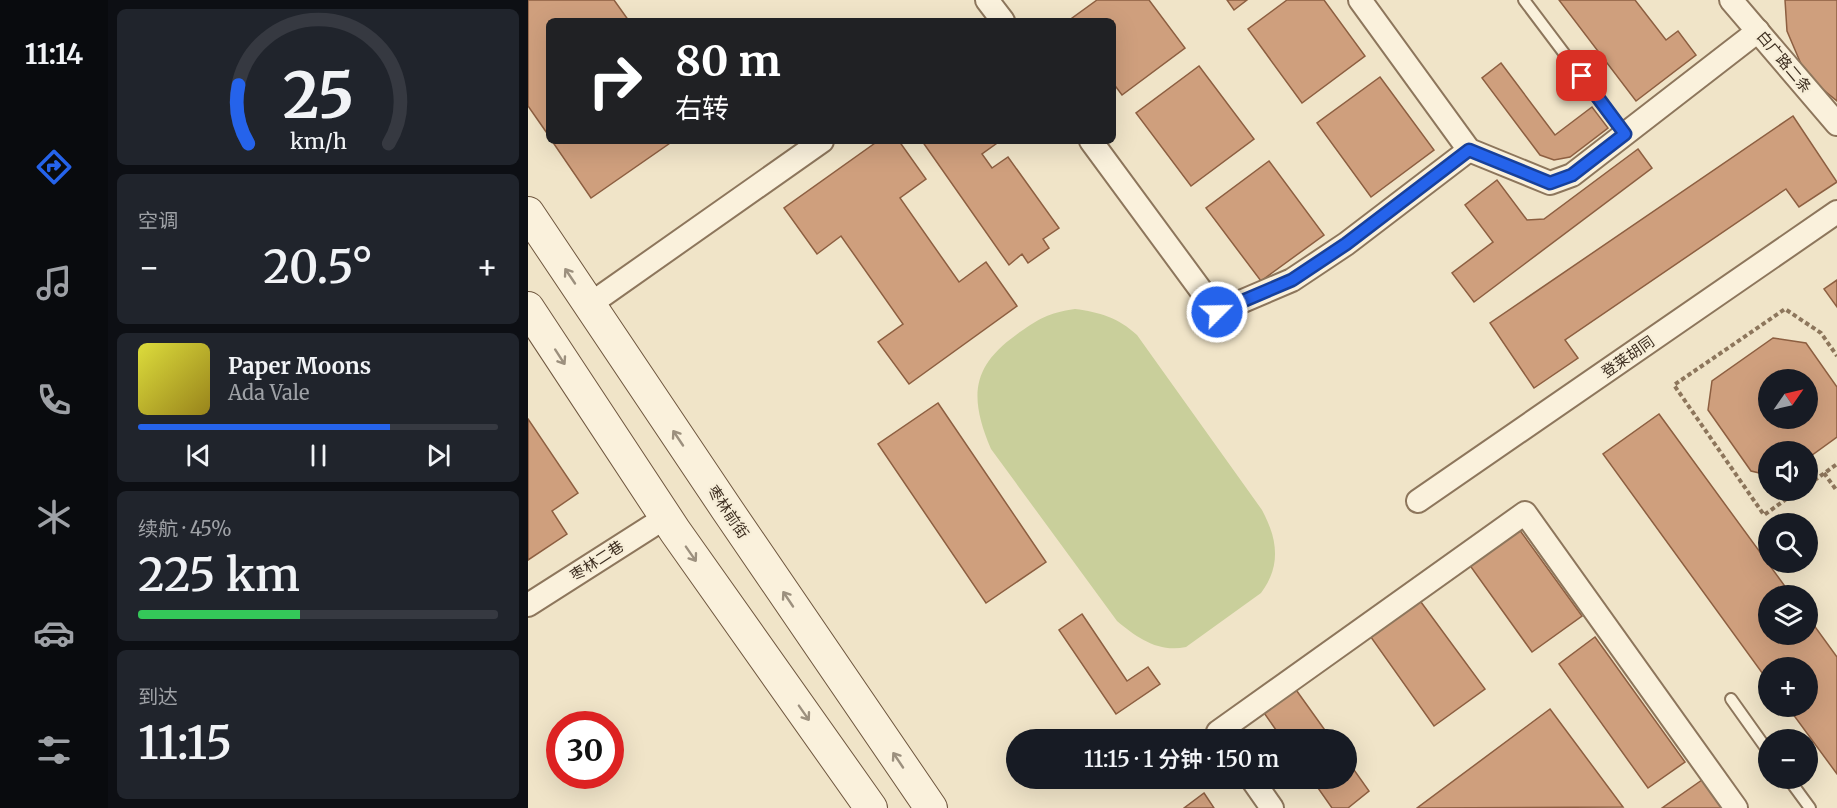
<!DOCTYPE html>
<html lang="zh">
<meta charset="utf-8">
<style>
:root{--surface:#171b24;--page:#20242c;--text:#f1f3f6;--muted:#9ea1a6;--line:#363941;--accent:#2563eb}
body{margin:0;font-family:Merriweather,"Noto Sans SC",serif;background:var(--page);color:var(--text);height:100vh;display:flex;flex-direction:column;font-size:22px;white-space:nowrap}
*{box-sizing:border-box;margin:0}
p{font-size:20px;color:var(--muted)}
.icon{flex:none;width:33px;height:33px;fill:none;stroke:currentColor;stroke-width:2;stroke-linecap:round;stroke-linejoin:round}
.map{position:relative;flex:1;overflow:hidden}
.details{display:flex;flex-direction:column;gap:9px;padding:9px;background:#0d0f14;width:420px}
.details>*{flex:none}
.guide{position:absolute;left:18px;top:18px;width:570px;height:126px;border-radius:9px;box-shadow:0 6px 24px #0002;background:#202124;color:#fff;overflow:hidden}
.needle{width:39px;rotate:56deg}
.controls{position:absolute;left:1230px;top:369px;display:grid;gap:12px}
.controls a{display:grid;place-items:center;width:60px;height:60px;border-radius:50%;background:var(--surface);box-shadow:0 6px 24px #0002;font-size:30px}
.speed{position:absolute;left:18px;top:711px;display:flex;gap:12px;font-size:30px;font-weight:700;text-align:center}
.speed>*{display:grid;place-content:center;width:78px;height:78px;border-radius:50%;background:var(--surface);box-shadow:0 6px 24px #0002;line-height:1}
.speed .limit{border:9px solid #d22;background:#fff;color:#111}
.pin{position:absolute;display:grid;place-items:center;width:51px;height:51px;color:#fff;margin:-26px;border-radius:12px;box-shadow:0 3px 9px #0006}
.me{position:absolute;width:66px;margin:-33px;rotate:67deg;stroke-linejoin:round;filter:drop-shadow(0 0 4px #0008)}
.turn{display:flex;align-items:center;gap:21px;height:126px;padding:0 30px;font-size:27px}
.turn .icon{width:78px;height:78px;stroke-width:2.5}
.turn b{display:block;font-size:42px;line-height:51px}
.big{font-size:45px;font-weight:600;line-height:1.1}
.details .tile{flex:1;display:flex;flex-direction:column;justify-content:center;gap:9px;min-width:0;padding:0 21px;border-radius:9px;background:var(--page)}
.details .dial{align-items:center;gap:0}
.dial svg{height:156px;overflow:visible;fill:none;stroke:var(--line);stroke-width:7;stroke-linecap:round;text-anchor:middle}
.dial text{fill:var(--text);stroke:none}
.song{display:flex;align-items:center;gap:18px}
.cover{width:72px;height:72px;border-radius:9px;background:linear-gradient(135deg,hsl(60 70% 55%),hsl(50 70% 35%))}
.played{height:6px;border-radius:3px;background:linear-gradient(90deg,var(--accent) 70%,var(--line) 70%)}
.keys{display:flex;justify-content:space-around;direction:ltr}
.heat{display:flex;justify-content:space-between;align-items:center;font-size:33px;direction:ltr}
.charge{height:9px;border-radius:4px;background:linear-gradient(90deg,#34c759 45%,var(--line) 0)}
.trip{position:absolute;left:478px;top:729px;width:351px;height:60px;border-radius:30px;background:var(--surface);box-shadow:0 6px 24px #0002;font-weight:600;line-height:60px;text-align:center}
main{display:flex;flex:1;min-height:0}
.menu{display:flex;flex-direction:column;width:108px;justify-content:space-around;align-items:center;background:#090b0e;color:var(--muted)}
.menu .icon{width:42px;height:42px}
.menu .on{color:var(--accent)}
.menu b{font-size:27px;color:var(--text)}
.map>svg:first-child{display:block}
</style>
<main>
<nav class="menu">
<b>11:14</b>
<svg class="icon on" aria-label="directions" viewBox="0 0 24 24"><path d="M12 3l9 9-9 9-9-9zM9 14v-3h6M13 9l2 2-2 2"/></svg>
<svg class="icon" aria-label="music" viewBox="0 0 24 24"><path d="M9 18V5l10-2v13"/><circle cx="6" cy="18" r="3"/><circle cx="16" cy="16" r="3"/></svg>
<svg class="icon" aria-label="phone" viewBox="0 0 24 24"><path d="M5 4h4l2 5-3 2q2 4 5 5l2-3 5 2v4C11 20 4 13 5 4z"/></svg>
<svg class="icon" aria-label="climate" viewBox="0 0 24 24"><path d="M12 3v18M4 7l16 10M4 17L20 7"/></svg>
<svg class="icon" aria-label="car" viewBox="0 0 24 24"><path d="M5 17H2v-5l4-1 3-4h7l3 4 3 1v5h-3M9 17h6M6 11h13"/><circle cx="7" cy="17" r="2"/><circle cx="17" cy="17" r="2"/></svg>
<svg class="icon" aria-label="filters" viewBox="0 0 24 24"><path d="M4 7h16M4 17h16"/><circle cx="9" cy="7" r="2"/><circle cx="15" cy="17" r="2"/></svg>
</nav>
<section class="details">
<div class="tile dial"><svg viewBox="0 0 100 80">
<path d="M14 69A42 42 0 1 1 86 69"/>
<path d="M14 69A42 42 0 0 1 9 39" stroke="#2563eb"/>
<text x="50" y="56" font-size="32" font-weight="700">25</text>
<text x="50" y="72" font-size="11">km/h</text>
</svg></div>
<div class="tile"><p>空调</p>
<div class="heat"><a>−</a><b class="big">20.5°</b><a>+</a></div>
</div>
<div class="tile">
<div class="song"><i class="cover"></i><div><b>Paper Moons</b><p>Ada Vale</p></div></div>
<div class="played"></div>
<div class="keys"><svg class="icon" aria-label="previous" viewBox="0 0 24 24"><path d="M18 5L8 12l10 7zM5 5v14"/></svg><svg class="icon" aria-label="pause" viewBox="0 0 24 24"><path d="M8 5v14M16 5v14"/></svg><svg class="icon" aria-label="next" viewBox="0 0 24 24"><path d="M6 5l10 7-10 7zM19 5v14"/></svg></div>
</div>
<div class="tile"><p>续航 · 45%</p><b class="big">225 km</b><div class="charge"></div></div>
<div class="tile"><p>到达</p><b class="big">11:15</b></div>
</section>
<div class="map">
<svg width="1309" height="808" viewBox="0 0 1309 808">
<rect width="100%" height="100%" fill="#f0e4c8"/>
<path fill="#c9cf9b" d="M547,309C571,312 591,318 609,335L734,510C749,538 754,565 733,593L658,647C631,653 609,638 589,621L463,449C442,399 442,368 488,335C510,319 520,313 547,309Z"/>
<g fill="#cf9f7d" stroke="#8d5f41" stroke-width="1.5" fill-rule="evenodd">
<polygon points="0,0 86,0 101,21 21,21 21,136 0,106"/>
<polygon points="569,0 621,0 657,48 594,95 585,83 585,21 540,21"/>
<polygon points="699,0 719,0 706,10"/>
<polygon points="759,0 796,0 837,56 774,103 720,29"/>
<polygon points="1031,0 1107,0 1138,40 1150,31 1168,55 1108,101"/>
<polygon points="1257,0 1309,0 1309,101 1287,83 1273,64 1259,31"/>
<polygon points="973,63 1027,135 1064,107 1080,128 1042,157 1026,160 1012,155 954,78"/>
<polygon points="671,66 726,139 663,186 608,113"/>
<polygon points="852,77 906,150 843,197 789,123"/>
<polygon points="1265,116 1309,182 1271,207 1258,189 1037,340 1050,358 1006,388 962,323"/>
<polygon points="24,141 145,141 63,198"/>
<polygon points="350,141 371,141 398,179 372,198 431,282 458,262 489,306 381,384 350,342 375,324 313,236 289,254 256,208"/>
<polygon points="394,141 472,141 454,154 464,168 480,157 531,228 515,239 521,248 500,263 494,254 481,265"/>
<polygon points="1110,149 1124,168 946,302 924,273 965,242 937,205 969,180 999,220 1016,219"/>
<polygon points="741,161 796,235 733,281 678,208"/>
<polygon points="1309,280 1309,307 1296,289"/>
<path d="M1245,338L1278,343L1309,387V437L1280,458V452H1240V475L1223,471L1180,410L1184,381ZM1240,380H1280V418H1240Z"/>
<polygon points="410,403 518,562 458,603 350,444"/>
<polygon points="1131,414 1264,596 1240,596 1240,634 1280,634 1280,617 1309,657 1309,774 1259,706 1280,706 1280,668 1240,668 1240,681 1075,454"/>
<polygon points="0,419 50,493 24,511 39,534 0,560"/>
<polygon points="988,525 1054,616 1004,652 938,560"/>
<polygon points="890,598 957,689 906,726 840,633"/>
<polygon points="554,614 599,681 620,667 632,684 588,714 531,630"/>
<polygon points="1067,637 1157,762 1120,788 1031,664"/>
<polygon points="766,687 804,740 755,740 734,710"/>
<polygon points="1022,709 1095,807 889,808"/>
<polygon points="819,760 841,791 820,808 804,808 783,778 819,778"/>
<polygon points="1174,780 1195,808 1134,808"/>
<polygon points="676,793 686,808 656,808"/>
</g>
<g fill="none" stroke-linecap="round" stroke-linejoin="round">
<defs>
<g id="service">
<polyline points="996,0 1097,134"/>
<polyline points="1203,699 1240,751"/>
<polyline points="1260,778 1282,808"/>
</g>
<g id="minor">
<polyline points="459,0 475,21"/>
<polyline points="832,0 941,150 1022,183 1044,175 1230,31"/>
<polyline points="1203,0 1309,124"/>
<polyline points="563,141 689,312 764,280 818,244 941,150"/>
<polyline points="61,305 294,141"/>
<polyline points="890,501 1309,212"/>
<polyline points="0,605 138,517"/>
<polyline points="696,740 690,732 997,513 1208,808"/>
<polyline points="723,778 744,808"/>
</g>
<g id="secondary">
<polyline points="0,213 198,508 403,808"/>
<polyline points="0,308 147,531 343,808"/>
</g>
</defs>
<use href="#service" stroke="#8d765c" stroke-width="14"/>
<use href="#minor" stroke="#8d765c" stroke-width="26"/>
<use href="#secondary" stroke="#6f573f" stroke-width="34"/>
<g stroke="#8d765c" stroke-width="4" stroke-dasharray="4.5 3" stroke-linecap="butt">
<polyline points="1296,473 1309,491"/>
<polyline points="1280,485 1309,464"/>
<polyline points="1271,490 1236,515 1146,385 1257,309 1293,333 1309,356"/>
</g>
<use href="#service" stroke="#faf1dc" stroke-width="10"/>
<use href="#minor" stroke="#faf1dc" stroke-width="22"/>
<use href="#secondary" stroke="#faf1dc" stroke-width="32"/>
</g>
<defs><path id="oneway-shaft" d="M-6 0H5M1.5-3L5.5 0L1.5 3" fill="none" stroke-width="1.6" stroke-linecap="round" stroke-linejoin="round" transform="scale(1.5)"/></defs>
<g stroke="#9c907e">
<use href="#oneway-shaft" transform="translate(42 276) rotate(-124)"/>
<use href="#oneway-shaft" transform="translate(32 357) rotate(57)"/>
<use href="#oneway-shaft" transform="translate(150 438) rotate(-124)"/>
<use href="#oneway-shaft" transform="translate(163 554) rotate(55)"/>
<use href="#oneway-shaft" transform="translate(260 599) rotate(-124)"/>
<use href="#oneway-shaft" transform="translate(276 713) rotate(55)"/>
<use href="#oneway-shaft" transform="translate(370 760) rotate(-124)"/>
</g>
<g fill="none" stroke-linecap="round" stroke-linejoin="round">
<defs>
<polyline id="route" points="689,312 764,280 818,244 941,150 1022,183 1044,175 1097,134 1054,76"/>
</defs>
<use href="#route" stroke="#184099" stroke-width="15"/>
<use href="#route" stroke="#2563eb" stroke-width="10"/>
</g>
<g text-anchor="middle" stroke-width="4.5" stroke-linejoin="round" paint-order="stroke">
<g font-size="15" fill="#3d2e20" stroke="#f7eed8">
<text transform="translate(1256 62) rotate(50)" y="5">白广路二条</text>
<text transform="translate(1100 357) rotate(-35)" y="5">登莱胡同</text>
<text transform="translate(200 512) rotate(56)" y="5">枣林前街</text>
<text transform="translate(69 561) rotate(-33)" y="5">枣林二巷</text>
</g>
</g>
</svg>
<div class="controls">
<a><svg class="needle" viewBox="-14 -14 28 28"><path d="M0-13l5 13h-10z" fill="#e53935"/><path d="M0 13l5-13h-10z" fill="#9ea1a6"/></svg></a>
<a><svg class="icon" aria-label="sound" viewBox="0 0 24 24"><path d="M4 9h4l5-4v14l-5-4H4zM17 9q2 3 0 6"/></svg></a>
<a><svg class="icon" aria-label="search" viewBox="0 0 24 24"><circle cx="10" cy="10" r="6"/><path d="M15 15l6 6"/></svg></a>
<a><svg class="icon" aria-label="layers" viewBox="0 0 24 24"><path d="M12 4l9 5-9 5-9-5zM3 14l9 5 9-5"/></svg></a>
<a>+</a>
<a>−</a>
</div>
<div class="speed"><div class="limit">30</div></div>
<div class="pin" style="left:1054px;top:76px;background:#d93025"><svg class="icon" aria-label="arrive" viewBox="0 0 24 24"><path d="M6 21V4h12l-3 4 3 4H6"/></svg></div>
<svg class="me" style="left:689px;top:312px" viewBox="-20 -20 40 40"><circle r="17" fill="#2563eb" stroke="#fff" stroke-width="3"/><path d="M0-11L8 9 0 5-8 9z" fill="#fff"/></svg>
<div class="trip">11:15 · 1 分钟 · 150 m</div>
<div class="guide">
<div class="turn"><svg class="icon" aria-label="right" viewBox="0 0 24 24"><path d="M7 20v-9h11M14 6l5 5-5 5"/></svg><div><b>80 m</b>右转</div></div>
</div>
</div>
</main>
